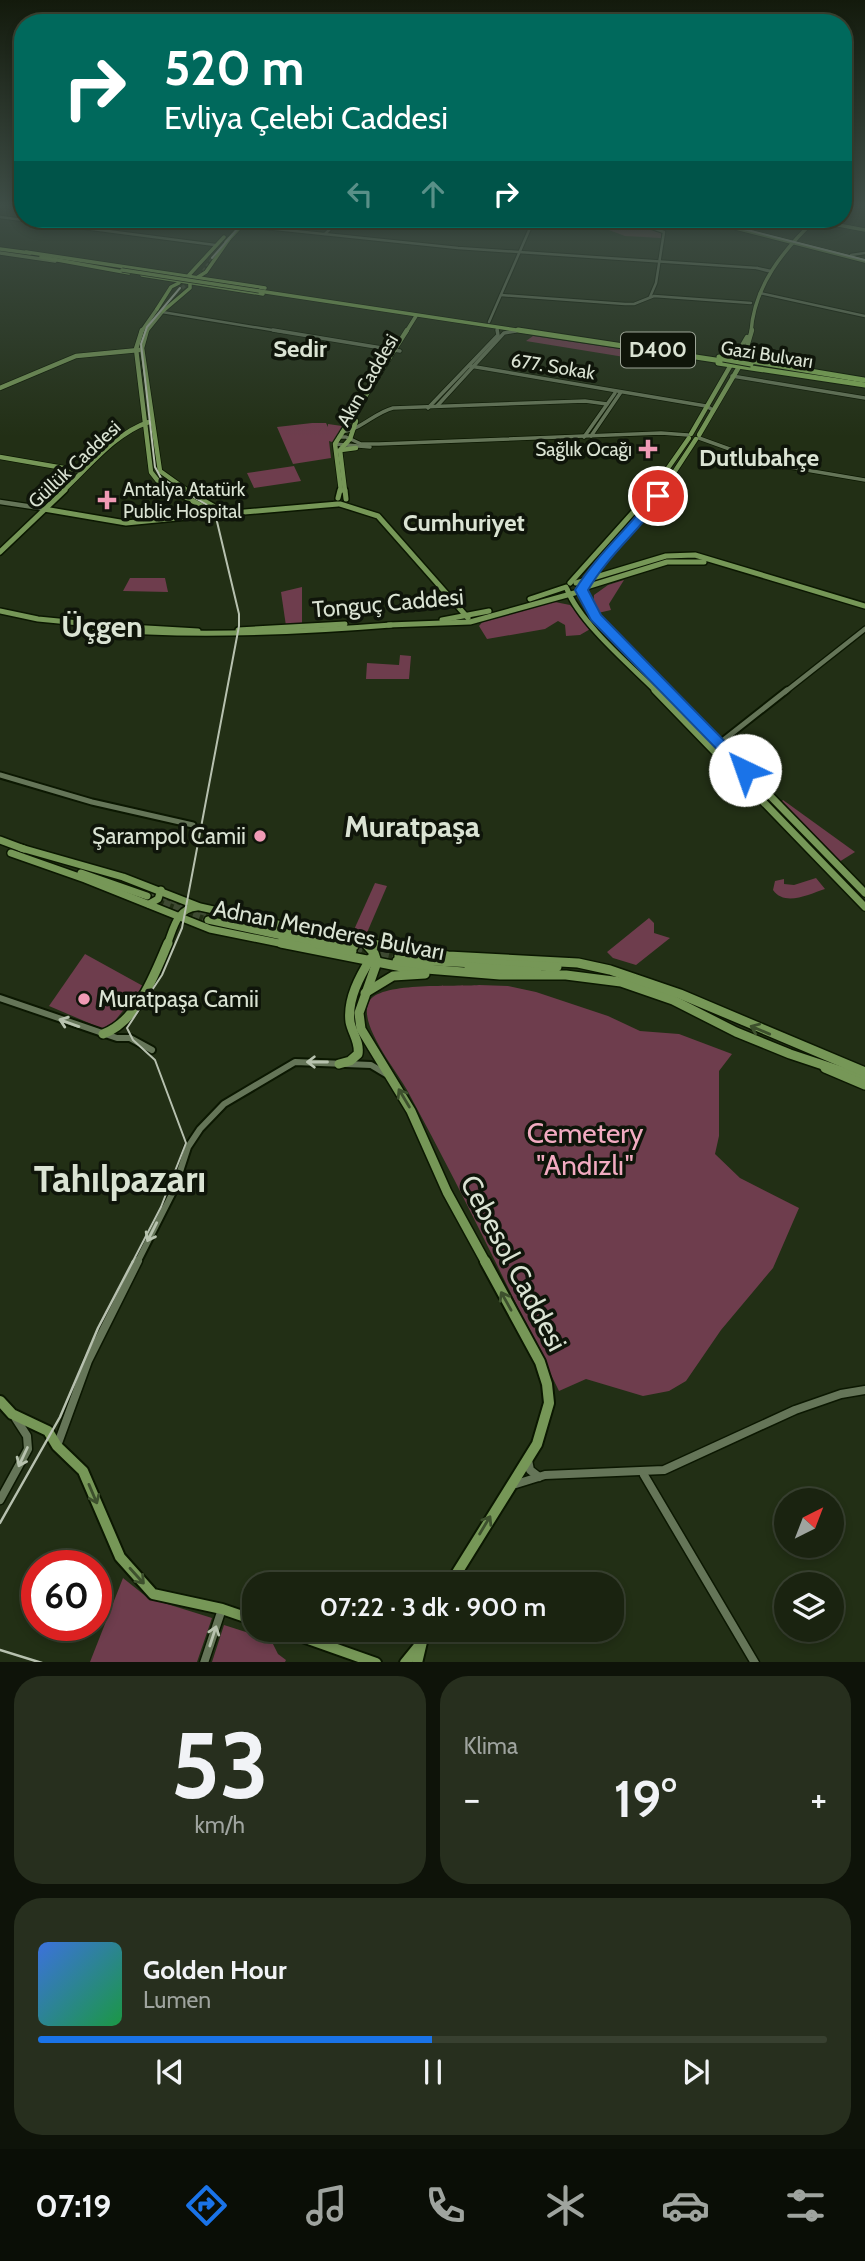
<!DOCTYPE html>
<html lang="tr">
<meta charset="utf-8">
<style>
:root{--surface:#1a2310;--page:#272f1e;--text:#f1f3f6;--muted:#9fa49f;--line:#384030;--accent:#1a73e8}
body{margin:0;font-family:Cabin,sans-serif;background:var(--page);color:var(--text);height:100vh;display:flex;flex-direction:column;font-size:26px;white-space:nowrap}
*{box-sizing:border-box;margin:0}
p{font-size:23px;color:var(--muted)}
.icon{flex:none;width:38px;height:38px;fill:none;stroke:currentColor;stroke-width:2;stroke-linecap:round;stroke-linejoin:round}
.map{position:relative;height:1662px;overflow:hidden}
.drawer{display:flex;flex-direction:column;gap:14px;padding:14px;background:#0e1309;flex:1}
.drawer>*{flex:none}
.top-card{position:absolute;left:14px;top:14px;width:838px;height:214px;border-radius:28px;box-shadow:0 4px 10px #0003,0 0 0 2px var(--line);background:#00695c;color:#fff;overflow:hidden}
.needle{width:46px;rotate:42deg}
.controls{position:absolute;left:774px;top:1488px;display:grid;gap:14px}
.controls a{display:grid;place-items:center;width:70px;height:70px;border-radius:50%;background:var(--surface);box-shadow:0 4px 10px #0003,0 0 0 2px var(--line);font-size:35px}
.speed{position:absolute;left:21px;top:1550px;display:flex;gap:14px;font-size:35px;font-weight:700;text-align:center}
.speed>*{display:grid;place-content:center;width:91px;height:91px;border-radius:50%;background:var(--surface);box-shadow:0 4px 10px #0003,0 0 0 2px var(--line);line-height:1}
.speed .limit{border:10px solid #d22;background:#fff;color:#111}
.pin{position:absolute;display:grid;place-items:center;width:60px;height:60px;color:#fff;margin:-30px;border:4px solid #fff;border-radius:50%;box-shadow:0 2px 7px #0007}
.me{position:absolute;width:77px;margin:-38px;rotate:318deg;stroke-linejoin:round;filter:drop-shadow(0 0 5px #0008)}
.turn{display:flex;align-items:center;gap:24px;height:147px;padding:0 35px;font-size:32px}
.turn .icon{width:91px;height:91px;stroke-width:2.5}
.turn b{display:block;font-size:49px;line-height:60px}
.lanes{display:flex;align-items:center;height:66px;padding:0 35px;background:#0003;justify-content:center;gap:35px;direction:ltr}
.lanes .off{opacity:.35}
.big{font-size:52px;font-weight:600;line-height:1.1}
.drawer .tile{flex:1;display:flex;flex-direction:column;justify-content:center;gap:10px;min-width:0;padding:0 24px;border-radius:28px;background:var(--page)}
.drawer .dial{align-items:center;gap:0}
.dial b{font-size:91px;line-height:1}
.song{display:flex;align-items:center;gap:21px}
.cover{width:84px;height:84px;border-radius:10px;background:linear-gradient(135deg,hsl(220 70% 55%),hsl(140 70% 35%))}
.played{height:7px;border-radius:4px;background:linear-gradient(90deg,var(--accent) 50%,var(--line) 50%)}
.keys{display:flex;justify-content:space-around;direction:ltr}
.heat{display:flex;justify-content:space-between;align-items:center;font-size:38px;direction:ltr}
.drawer .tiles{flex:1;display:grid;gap:14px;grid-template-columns:1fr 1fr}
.tile:last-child{grid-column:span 2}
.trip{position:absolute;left:242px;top:1572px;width:382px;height:70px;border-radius:28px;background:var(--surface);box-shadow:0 4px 10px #0003,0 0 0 2px var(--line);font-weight:600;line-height:70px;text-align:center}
.menu{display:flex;height:112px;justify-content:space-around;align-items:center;background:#0a0e06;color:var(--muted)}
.menu .icon{width:49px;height:49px}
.menu .current{color:var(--accent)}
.menu b{font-size:32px;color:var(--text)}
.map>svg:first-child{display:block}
</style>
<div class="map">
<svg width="865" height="1663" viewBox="0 0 865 1663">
<rect width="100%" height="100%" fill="#222f15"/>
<g fill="#6e3d4d">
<polygon points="635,223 661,233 661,238 625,236 609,230"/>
<polygon points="533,336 660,355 655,362 526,341"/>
<polygon points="312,423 326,423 328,427 328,424 342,426 332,442 329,441 331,458 293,464 277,427"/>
<polygon points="294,466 301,481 254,488 247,473"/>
<polygon points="130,578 165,578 168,592 123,591"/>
<polygon points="624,580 609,604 611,610 598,613 593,606 594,595 608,585"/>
<polygon points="302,587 302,625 286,626 281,592"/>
<polygon points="550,601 570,605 592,628 580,635 566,636 565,625 558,621 545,629 487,639 479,626 486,618"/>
<polygon points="400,655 411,656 409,679 366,679 367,663 399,665"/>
<polygon points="783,800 855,852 839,862 780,803"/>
<path d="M816,878L825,889C809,894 785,907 773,890L775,881L784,879V884L794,885Z"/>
<polygon points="375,883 387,886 366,935 353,932"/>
<polygon points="649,918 654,923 654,933 670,938 636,965 613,958 607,952"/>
<polygon points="85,954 143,986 113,1023 103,1029 49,1006"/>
<path d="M479,985L508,986L536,992L608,1016L640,1031L679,1034L732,1054L719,1071V1136L715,1154L740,1178L799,1208L773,1268L721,1330L686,1381L669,1391L643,1396L586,1379L559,1391C509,1290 461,1189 407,1090C397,1071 355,1021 370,1000C383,982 456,987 479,985Z"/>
<polygon points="123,1578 148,1598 212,1618 197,1662 90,1662"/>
<polygon points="224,1625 271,1640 278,1654 286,1660 285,1662 212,1662"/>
</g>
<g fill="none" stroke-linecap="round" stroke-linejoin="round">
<g stroke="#3e4a32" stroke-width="7" stroke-dasharray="7 3.5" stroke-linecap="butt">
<polyline points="151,892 212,915"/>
<polyline points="154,899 208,920"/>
</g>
<g stroke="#3e4a32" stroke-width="9" stroke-dasharray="9 4.5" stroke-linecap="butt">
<polyline points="354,946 399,956"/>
<polyline points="352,951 397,961"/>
</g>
<polyline stroke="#3e4a32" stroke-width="3.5" stroke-dasharray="3.5 2" stroke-linecap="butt" points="182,288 202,273 213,258"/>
<defs>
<g id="minor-far5">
<polyline points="0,217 215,245"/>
<polyline points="187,219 236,224"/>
<polyline points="626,219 664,232 656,283 650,297"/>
<polyline points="239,228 247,226 458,248 757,268"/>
<polyline points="325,234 340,219"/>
<polyline points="851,255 865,253"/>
<polyline points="768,271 757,268 771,271"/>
<polyline points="760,293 865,316"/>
<polyline points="501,295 625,304 634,304 654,296 751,303"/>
<polyline points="162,312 284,332"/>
<polyline points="489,322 534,219"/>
<polyline points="497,328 498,332"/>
<polyline points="510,332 516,331"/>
</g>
<g id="minor-far4">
<polyline points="273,330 400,351"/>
<polyline points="470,366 706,406 713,410"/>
<polyline points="732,376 865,398"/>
<polyline points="437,406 504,333 516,331"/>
<polyline points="428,408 498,335 497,330"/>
<path d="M342,432C362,429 374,413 393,408L585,401L607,404"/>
<polyline points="591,436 621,392"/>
<polyline points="339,437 346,437 361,444 379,444 661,433 688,435"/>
<polyline points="584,437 615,393"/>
<polyline points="699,438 771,464 865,480"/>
<polyline points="335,444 370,447"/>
</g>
<g id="minor-far3">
<polyline points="0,502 40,508"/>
<polyline points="785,692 865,629"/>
</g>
<g id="minor-far2">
<polyline points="716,746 787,690"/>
<polyline points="0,775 92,802 193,825"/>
</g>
<g id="minor-far1">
<polyline points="0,998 117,1038 130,1038 152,1050"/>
<polyline points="137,1263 174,1190 188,1147 200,1129 224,1104 295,1062 371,1065 386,1074"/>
</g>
<g id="minor">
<polyline points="57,1446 88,1361 138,1261"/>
<polyline points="528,1460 530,1470 539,1477"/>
<polyline points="644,1475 755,1663"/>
<polyline points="516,1484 545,1475 664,1470 795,1410 841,1394 865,1390"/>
<polyline points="0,1500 28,1449 27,1436 16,1419"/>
<polyline points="204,1663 222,1609"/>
</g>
<g id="major-far5">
<polyline points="700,219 865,261"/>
<polyline points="817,221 865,230"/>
<polyline points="0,253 55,261"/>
<polyline points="141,332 157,309"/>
<polyline points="146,332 163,311"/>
<polyline points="406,332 416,316"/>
<path d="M751,332C754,286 783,250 816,219L822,221"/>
</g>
<g id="major-far4">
<polyline points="142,330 136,349 151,472 158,481 176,491"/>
<polyline points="147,330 142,348 160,471 188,491"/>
<polyline points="0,388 76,356 139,350"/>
<polyline points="691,434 747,337"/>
<polyline points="699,435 743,360 752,330"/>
<polyline points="341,450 356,448"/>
<polyline points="0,457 81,471"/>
<path d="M63,491C89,467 115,433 149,422"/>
<polyline points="341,491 335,444 407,330"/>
<polyline points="345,491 340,450 350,439 356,421"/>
<polyline points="652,491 689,438"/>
<polyline points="662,491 696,439"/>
</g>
<g id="major-far3">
<polyline points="173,490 209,510"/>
<polyline points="185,490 218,509"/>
<polyline points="345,490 346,499"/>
<polyline points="338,498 340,490"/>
<polyline points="340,504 378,516 468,618"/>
<polyline points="44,509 126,523 208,515"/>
<polyline points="221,514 338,504"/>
<polyline points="0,552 65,490"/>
<path d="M587,581C607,547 641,523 663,490"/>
<polyline points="570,583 653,490"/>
<polyline points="576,583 666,556 695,555 865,606"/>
<polyline points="583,588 667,562 704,562"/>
<path d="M567,589C580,623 630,665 657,692"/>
<polyline points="582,590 595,617 668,692"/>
<polyline points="530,599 566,587"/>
<polyline points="0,611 38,619 100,625"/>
<polyline points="442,620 489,611"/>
<polyline points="95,625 198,631"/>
<polyline points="388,625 470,622 578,592"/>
<path d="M95,629C194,637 292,633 391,625"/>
<polyline points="238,630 345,624"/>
</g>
<g id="major-far2">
<polyline points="655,690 865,907"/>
<polyline points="667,690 865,893"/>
<polyline points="0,840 24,849"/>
<polyline points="21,848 123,877 200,907 374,945"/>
<polyline points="11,853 85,879 210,929 289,945"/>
<polyline points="81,873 147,896"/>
<polyline points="149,904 158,899 161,890"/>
<polyline points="208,920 323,945"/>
<polyline points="252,924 348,945"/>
<path d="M167,945C174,928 176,909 197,907"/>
</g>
<g id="major-far1">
<polyline points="281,943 402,967 500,975 566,975 621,982 673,1000 736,1032 790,1054 865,1079"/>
<polyline points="315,943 352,951"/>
<polyline points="340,943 354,946"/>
<polyline points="365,943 374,953 377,962 359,1013 361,1029 411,1111 447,1192 486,1263"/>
<polyline points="366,943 448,956 578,963 610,970 680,994 865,1072"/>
<polyline points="399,956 434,961 557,967"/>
<polyline points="397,961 429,965"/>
<polyline points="469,967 537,972"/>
<polyline points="365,993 393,976 425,974"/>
<path d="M103,1034C138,1021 154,975 168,943"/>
<path d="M339,1064L350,1061L358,1054C360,1042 352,1033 350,1022C347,999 360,976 371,958"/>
<polyline points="825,1068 865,1085"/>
</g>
<g id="major">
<polyline points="0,1401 12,1414 48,1431 57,1446 83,1471 120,1557 153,1594 222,1609 254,1620"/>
<polyline points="450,1584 537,1444 549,1403 547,1384 540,1362 485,1261"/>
<polyline points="280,1629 376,1663"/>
<polyline points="405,1663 418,1647"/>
<polyline points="417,1663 425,1629"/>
</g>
<g id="highway-far1">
<polyline points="226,242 248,219"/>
<polyline points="0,249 30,253"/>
<polyline points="26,252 265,288"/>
<polyline points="41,257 129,273"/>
<polyline points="142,275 263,294"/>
<polyline points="191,277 189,275 224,237"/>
<polyline points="198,277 206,272 229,239"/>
<polyline points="259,291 530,332"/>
<polyline points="157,309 171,287 179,283"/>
<polyline points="163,311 190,288 190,282"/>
</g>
<g id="highway">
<polyline points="518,330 722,361"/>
<polyline points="719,357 730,357 739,352"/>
<polyline points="744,360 864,380"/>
<polyline points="718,363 865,385"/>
</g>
</defs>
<use href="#minor-far5" stroke="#0b1701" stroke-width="4.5"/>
<use href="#minor-far4" stroke="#0b1701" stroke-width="5"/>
<use href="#minor-far3" stroke="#0b1701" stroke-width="7"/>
<use href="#minor-far2" stroke="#0b1701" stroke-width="9"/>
<use href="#minor-far1" stroke="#0b1701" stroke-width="10"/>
<use href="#minor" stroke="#0b1701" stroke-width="11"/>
<use href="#major-far5" stroke="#0b1701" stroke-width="5"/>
<use href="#major-far4" stroke="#0b1701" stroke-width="6"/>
<use href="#major-far3" stroke="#0b1701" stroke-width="8"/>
<use href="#major-far2" stroke="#0b1701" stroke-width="10"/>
<use href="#major-far1" stroke="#0b1701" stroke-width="12"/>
<use href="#major" stroke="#0b1701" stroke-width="14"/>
<use href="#highway-far1" stroke="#0b1701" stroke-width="5"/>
<use href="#highway" stroke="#0b1701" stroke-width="7"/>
<use href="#minor-far5" stroke="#657558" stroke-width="2.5"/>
<use href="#minor-far4" stroke="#657558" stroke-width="3.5"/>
<use href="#minor-far3" stroke="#657558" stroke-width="4.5"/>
<use href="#minor-far2" stroke="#657558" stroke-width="5"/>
<use href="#minor-far1" stroke="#657558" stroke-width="6"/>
<use href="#minor" stroke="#657558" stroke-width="8"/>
<use href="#major-far5" stroke="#769757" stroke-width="3.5"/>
<use href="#major-far4" stroke="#769757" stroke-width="4.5"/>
<use href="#major-far3" stroke="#769757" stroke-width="5"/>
<use href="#major-far2" stroke="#769757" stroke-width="7"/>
<use href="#major-far1" stroke="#769757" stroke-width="9"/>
<use href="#major" stroke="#769757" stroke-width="10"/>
<use href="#highway-far1" stroke="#81ae57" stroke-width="3.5"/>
<use href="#highway" stroke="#81ae57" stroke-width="5"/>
<g stroke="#b7c1af" stroke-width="2">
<polyline points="704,219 865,260"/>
<polyline points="212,258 246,219"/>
<polyline points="132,1263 161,1207 186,1143 155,1060 133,1040 127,1028 162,975 182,928 239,626 239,614 214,509 161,478 155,467 141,344 147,327 180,288"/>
</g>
<g stroke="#b7c1af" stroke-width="2.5">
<polyline points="0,1523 60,1417 98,1328 133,1261"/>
<polyline points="0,1650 42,1663"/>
</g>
<defs>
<polyline id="highway-bridge-far1" points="122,270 259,291"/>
<polyline id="highway-bridge" points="723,359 751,364"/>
</defs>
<use href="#highway-bridge-far1" stroke="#0b1701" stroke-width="5" stroke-linecap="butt"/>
<use href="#highway-bridge" stroke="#0b1701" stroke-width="7" stroke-linecap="butt"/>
<use href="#highway-bridge-far1" stroke="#81ae57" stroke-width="3.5"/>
<use href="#highway-bridge" stroke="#81ae57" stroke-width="5"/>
</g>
<defs><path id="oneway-shaft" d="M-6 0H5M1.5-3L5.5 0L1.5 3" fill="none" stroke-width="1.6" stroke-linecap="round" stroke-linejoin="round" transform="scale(1.75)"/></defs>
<g stroke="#b7c2ae">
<use href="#oneway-shaft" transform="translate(69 1023) rotate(-160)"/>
<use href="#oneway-shaft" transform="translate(317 1062) rotate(180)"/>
<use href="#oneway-shaft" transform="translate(152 1232) rotate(117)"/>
<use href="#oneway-shaft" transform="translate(23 1457) rotate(115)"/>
<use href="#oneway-shaft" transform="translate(213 1636) rotate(-72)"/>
</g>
<g stroke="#3d502d">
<use href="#oneway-shaft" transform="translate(760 1030) rotate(-157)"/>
<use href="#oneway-shaft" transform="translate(404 1098) rotate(-121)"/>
<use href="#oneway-shaft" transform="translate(506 1301) rotate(-119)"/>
<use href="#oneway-shaft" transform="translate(93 1494) rotate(67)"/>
<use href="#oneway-shaft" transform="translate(485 1525) rotate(-59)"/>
<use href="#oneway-shaft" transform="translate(137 1576) rotate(48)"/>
</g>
<linearGradient id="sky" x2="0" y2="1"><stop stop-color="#131a0c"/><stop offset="0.47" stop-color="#3e4d46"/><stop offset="1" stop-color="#3e4d46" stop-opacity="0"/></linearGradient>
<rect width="865" height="437" fill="url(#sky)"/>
<path fill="#1a73e8" stroke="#114b97" stroke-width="2" d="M654,494L664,496C640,530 608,555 588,590L601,615L750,767L753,770L750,773H740L591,620L575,590C597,554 629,528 654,494Z"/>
<g fill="#f09ab5" stroke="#0f150a" stroke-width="2.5">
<path d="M644.5 438.5h7v7h7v7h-7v7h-7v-7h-7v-7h7z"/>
<path d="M103.5 489.5h7v7h7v7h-7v7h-7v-7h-7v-7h7z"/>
<circle cx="260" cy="836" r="7"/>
<circle cx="84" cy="999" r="7"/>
</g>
<g text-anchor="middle" stroke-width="7" stroke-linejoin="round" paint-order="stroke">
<g font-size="19" fill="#dae3d3" stroke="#0f150a">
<text transform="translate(767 354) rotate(9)" y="7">Gazi Bulvarı</text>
<text transform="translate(553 366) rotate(9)" y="7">677. Sokak</text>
<text transform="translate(367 380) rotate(-60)" y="7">Akın Caddesi</text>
<text transform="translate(74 464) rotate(-43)" y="7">Güllük Caddesi</text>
</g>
<g font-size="19" fill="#dae3d3" stroke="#0f150a" text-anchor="end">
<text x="632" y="456">Sağlık Ocağı</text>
<text x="123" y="496" text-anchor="start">Antalya Atatürk<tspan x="123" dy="22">Public Hospital</tspan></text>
</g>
<rect fill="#0f150a" stroke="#9da597" stroke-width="2" x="621" y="332.5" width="74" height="35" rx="5"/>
<g font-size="21" font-weight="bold" fill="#dae3d3">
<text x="658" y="357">D400</text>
</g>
<g font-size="23" fill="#dae3d3" stroke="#0f150a">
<text transform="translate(388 603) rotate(-5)" y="8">Tonguç Caddesi</text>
<text transform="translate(329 930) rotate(11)" y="8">Adnan Menderes Bulvarı</text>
</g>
<g font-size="23" fill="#dae3d3" stroke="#0f150a" text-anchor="end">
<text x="246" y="844">Şarampol Camii</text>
<text x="98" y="1007" text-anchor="start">Muratpaşa Camii</text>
</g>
<g font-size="24" font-weight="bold" fill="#dae3d3" stroke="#0f150a">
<text x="300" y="357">Sedir</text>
<text x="759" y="466">Dutlubahçe</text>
<text x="464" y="531">Cumhuriyet</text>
</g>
<g font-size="28" fill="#f2abc1" stroke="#0f150a">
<text x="585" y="1143">Cemetery<tspan x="585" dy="32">"Andızlı"</tspan></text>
</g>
<g font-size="28" fill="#dae3d3" stroke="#0f150a">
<text transform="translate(514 1263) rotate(62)" y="10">Cebesol Caddesi</text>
</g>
<g font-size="30" font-weight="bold" fill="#dae3d3" stroke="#0f150a">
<text x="102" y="637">Üçgen</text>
<text x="412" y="837">Muratpaşa</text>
</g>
<g font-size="37" font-weight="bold" fill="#dae3d3" stroke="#0f150a">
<text x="120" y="1192">Tahılpazarı</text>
</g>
</g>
</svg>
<div class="controls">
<a><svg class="needle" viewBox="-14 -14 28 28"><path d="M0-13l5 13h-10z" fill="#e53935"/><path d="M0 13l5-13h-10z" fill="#9fa49f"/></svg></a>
<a><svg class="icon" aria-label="layers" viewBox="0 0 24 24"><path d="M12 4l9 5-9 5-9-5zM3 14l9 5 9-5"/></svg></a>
</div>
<div class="speed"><div class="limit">60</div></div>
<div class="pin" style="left:658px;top:496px;background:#d93025"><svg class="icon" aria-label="arrive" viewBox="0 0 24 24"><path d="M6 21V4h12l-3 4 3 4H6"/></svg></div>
<svg class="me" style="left:745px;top:770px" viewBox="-20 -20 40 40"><circle r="19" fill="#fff"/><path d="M0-13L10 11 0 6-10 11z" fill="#1a73e8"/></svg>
<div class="trip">07:22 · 3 dk · 900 m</div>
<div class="top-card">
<div class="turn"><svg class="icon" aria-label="right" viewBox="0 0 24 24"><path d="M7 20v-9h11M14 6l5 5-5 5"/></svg><div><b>520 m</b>Evliya Çelebi Caddesi</div></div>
<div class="lanes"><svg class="icon off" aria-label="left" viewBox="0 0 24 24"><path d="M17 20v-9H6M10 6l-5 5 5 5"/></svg><svg class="icon off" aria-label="ahead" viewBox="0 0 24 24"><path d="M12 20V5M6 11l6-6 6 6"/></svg><svg class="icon" aria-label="right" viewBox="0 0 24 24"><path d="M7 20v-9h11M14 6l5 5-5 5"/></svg></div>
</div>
</div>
<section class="drawer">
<div class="tiles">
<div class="tile dial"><b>53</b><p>km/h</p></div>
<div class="tile"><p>Klima</p>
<div class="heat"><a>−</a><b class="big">19°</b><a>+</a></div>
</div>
<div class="tile">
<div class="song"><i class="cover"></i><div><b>Golden Hour</b><p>Lumen</p></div></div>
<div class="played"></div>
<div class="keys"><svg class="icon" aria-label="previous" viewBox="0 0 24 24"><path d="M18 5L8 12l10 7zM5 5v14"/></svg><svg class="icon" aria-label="pause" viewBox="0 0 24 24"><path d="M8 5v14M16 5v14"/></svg><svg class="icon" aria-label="next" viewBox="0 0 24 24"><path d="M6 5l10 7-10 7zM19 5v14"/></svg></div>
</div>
</div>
</section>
<nav class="menu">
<b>07:19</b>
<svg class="icon current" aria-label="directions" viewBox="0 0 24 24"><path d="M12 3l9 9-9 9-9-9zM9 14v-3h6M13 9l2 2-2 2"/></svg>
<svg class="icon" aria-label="music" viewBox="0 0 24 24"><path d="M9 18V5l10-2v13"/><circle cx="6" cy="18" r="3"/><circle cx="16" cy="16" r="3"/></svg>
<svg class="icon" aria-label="phone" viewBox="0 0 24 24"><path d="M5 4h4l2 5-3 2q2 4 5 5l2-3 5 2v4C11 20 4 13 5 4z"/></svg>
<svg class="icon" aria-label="climate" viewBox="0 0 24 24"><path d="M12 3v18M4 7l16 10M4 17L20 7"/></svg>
<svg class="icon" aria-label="car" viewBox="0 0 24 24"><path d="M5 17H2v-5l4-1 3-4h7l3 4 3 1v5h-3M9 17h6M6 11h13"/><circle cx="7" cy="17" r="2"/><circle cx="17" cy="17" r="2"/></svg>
<svg class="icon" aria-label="filters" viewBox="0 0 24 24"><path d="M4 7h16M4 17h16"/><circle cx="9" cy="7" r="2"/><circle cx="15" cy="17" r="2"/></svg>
</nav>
